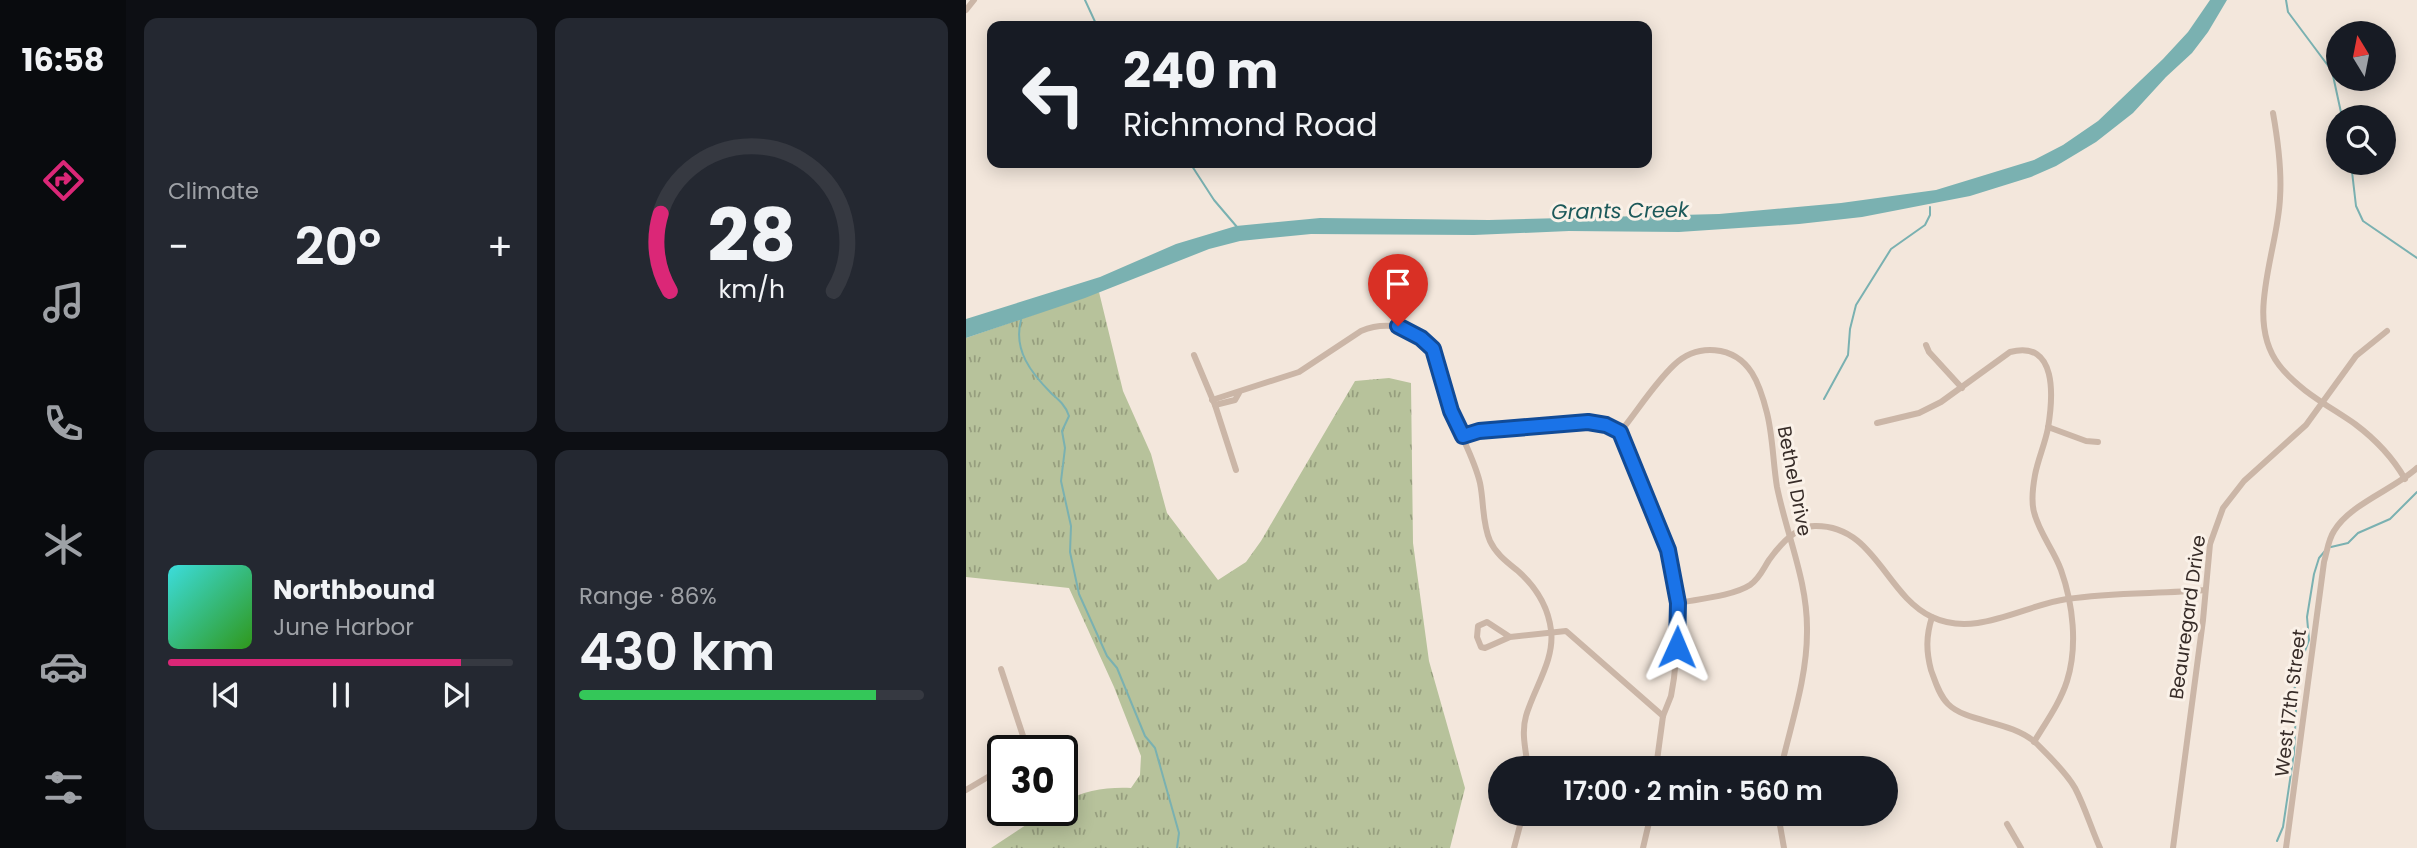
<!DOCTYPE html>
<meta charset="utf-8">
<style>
:root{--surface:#171b24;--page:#242831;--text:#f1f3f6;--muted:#9ea1a6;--line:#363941;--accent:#db2777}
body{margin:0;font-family:Poppins,sans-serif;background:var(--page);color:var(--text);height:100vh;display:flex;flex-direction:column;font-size:26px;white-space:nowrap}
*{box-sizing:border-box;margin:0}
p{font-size:23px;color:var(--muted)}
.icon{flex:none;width:38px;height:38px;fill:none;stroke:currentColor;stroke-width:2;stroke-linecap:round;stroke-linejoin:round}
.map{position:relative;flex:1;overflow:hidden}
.panel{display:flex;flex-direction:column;gap:18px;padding:18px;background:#0d0f14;width:840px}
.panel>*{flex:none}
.hud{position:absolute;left:21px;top:21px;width:665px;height:147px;border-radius:14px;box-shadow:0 4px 18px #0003;background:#171b24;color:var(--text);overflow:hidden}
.needle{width:46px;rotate:350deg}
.tools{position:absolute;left:1360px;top:21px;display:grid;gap:14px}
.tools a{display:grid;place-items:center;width:70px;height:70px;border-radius:50%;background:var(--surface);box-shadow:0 4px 18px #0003;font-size:35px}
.speed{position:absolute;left:21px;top:735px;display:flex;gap:14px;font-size:35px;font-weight:700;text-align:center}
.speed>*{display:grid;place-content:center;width:91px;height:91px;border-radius:50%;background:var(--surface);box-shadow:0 4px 18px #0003;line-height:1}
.speed .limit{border:4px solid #111;border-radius:10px;background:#fff;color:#111}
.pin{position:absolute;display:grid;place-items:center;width:60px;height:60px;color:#fff;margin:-72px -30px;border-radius:50% 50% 50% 0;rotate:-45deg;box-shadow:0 0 7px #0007}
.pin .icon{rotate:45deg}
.me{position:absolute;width:77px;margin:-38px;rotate:1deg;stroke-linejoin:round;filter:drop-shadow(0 0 5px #0008)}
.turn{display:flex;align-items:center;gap:24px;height:147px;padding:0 21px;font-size:32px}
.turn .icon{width:91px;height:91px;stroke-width:2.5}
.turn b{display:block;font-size:49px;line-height:60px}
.big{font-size:52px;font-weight:600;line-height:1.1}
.panel .tile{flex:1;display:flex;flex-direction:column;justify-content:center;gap:10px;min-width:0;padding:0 24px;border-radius:14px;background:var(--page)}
.panel .dial{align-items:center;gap:0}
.dial svg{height:182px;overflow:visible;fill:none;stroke:var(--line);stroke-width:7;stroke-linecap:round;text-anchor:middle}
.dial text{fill:var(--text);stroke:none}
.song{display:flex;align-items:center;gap:21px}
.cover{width:84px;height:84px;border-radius:10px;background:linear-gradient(135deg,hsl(180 70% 55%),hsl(110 70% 35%))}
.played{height:7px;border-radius:4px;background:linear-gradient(90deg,var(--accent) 85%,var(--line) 85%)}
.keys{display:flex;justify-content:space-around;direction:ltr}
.heat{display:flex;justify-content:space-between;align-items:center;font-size:38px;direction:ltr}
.charge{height:10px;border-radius:5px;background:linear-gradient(90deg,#34c759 86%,var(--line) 0)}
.panel .tiles{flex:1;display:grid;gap:18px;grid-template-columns:repeat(2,1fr)}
.trip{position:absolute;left:522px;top:756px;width:410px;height:70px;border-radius:35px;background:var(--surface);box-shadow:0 4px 18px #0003;font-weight:600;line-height:70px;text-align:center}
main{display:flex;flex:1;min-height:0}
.menu{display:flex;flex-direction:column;width:126px;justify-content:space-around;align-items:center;background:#090b0e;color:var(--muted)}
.menu .icon{width:49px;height:49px}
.menu .on{color:var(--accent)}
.menu b{font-size:32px;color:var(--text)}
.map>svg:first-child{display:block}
</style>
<main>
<nav class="menu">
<b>16:58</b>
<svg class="icon on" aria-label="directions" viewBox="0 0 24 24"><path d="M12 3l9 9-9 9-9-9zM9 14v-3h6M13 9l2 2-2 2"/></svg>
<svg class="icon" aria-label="music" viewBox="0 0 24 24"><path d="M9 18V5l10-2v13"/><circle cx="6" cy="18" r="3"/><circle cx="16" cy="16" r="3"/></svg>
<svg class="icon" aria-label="phone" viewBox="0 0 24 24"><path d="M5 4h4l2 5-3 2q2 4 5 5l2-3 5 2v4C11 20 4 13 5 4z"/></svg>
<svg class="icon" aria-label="climate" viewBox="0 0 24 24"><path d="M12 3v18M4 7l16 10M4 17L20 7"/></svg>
<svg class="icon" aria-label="car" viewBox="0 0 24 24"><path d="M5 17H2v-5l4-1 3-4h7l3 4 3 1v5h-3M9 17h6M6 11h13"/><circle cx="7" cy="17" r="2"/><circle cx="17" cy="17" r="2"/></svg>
<svg class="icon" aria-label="filters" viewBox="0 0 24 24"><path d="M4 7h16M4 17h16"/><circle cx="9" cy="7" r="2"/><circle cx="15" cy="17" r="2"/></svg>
</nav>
<section class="panel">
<div class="tiles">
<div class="tile"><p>Climate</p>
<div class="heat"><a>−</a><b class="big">20°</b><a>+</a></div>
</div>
<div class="tile dial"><svg viewBox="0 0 100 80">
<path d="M14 69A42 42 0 1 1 86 69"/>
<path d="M14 69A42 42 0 0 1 10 35" stroke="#db2777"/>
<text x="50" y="56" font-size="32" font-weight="700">28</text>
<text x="50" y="72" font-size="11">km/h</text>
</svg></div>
<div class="tile">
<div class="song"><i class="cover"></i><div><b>Northbound</b><p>June Harbor</p></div></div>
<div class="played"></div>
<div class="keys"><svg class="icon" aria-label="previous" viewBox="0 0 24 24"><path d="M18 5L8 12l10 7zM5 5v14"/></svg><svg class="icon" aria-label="pause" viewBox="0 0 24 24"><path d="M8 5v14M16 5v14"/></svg><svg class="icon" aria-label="next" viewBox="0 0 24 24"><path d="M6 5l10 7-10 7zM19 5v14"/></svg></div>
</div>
<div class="tile"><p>Range · 86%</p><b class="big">430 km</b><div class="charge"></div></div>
</div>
</section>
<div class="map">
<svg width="1451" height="848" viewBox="0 0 1451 848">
<defs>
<pattern id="grass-tufts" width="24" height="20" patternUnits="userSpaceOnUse" patternTransform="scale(1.75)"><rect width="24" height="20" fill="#b7c29b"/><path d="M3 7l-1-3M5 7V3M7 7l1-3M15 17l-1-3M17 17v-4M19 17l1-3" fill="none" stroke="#969e7e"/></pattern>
</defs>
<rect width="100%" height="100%" fill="#f3e7dc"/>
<path fill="url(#grass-tufts)" d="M133,292L157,391L185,454L201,513L252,580L280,562L295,541L389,381L423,378L445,383L447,543L463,661L499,788L484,848H25L83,810H96V803C118,790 141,787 165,788L174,775L175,756L148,687L103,588L0,577V338Z"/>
<polygon fill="#7ab1b1" points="1244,0 1261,0 1242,32 1226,53 1200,77 1167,113 1130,142 1090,166 1065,177 1004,196 896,217 833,224 713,232 603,231 508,235 345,234 274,241 243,249 119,298 0,338 0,319 134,277 210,244 270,226 354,218 523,220 753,214 875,203 970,190 1068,160 1097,145 1132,121 1197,59 1222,32"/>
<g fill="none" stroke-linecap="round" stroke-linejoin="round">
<g stroke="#7ab1b1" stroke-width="2">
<polyline points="119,0 131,26"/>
<polyline points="1320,0 1322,12 1366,71 1376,117"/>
<polyline points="224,163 248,200 271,227"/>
<polyline points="1385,163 1390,206 1397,221 1451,258"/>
<path d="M55,320C47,350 65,373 86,394C93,400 100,406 103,416L96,431L99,448L95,481L105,526L104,552L113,594L141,656L151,668L179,736L189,748L213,833L211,848"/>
<polyline points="858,399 882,355 884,329 890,305 925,249 959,225 964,215 964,207"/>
<polyline points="1365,547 1382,543 1392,533 1424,519 1451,492"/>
<polyline points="1311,841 1317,827 1328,753 1330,710 1327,691 1334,677 1335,662 1343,640 1341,617 1348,574 1353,558 1359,551"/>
</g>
<g stroke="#cbb6a7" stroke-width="6">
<polyline points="0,10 8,0"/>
<path d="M1307,113C1312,141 1316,169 1314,198C1312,251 1278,319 1313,365C1332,390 1363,406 1389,424C1409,439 1427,458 1439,479"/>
<polyline points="960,345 963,352 996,388"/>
<polyline points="228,355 249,405 270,470"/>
<path d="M246,400L333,372L395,331C419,321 450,325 466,348C476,362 480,392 485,409C493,434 508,457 514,483C518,502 516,523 524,541C530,554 541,562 552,571C570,587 582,606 585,630C589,660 568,688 560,716C555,733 560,751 562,768"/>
<polyline points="249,405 269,400 273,393"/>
<path d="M911,423L953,413L975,402L1044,352C1092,339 1087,398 1082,428C1079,444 1072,459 1069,475C1067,486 1065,501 1068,512C1073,533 1088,550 1095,570C1107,604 1112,646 1101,681C1094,703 1080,722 1068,742"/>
<polyline points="1082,427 1120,441 1132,442"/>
<path d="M655,431C672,410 688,384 708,365C731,343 768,345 786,373C793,384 798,401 801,413C807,437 807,463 811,487C821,536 842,582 841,632C841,678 825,724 815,768"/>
<polyline points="497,436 513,431 622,422 640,424 655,431 702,549 712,603 711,647 708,678 705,696 697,716 690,768"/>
<path d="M712,603C732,599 767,596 784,585C794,578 797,569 803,560C813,546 830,526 849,526C909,525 919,595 966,617C1010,638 1058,605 1101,599C1146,592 1193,594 1239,590"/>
<path d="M966,617C960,636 960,651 965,670C969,681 973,695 982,704C1001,723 1044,720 1070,743C1083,756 1100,772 1109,788C1119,807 1125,828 1134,848"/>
<polyline points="544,637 519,648 515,647 511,637 512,626 521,622 544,637 600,631 697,716"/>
<polyline points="35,669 62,751"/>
<polyline points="66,751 83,741"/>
<polyline points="0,790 37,768"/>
<polyline points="812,814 818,848"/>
<polyline points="1041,824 1055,848"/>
<polyline points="548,848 557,814"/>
<polyline points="677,848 685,814"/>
<polyline points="1207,848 1237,620 1244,544 1257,508 1278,481 1340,425 1390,356 1421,331"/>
<path d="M1320,848L1358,562C1361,552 1362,540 1368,531C1384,504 1427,490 1451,468"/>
</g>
</g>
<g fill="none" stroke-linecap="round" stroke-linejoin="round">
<defs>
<polyline id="route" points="432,326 455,338 467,349 485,411 497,436 513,431 622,422 640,425 654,432 702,550 712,603 711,647"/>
</defs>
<use href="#route" stroke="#114b97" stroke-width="18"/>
<use href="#route" stroke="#1a73e8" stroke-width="12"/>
</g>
<g text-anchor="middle" stroke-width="6" stroke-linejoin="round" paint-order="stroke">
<g font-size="19" fill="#372c28" stroke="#faf1e8">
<text transform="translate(829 481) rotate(79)" y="7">Bethel Drive</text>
<text transform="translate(1221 617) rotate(-82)" y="7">Beauregard Drive</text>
<text transform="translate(1324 703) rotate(-83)" y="7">West 17th Street</text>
</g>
<g font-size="21" font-style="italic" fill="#1c595a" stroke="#faf1e8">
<text transform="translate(654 211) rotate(-1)" y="7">Grants Creek</text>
</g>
</g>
</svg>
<div class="tools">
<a><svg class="needle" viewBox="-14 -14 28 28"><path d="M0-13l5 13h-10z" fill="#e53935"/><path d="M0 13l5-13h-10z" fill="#9ea1a6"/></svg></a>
<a><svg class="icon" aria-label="search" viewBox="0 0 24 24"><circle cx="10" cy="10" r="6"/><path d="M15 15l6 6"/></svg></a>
</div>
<div class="speed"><div class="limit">30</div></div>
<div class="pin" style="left:432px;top:326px;background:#d93025"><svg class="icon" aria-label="arrive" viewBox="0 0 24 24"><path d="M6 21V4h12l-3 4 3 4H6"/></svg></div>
<svg class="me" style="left:711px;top:647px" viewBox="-20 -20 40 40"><path d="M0-17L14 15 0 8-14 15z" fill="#1a73e8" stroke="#fff" stroke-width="4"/></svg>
<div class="trip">17:00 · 2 min · 560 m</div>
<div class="hud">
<div class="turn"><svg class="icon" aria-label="left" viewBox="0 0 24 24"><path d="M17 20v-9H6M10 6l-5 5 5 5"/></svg><div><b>240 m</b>Richmond Road</div></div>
</div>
</div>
</main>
